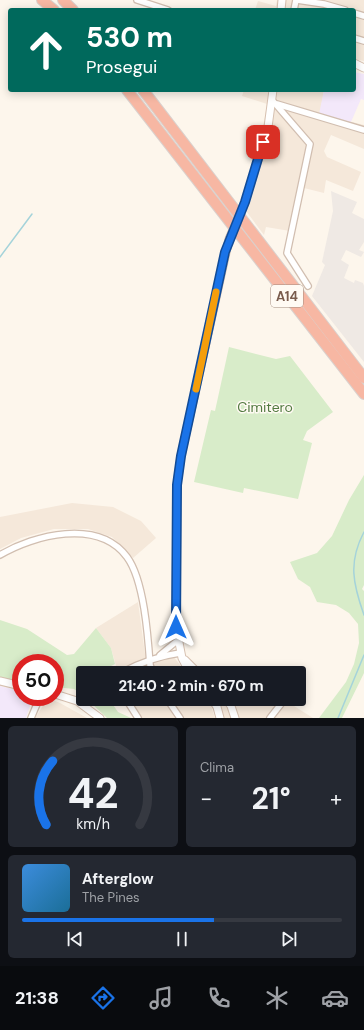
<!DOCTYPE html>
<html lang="it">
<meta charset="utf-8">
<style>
:root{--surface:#171b24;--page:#242831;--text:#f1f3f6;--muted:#9ea1a6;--line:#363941;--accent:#1a73e8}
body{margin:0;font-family:"DM Sans",sans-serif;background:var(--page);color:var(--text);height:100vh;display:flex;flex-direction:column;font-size:15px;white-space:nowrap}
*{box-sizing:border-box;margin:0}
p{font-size:13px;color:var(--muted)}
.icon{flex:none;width:22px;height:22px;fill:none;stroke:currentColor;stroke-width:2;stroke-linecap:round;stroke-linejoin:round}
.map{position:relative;height:718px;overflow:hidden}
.side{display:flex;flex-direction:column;gap:8px;padding:8px;background:#0d0f14;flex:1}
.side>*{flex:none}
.top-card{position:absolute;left:8px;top:8px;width:348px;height:84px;border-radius:4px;box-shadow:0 2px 10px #0003;background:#00695c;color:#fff;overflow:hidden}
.speed{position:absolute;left:12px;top:654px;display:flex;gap:8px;font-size:20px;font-weight:700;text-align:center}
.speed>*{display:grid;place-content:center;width:52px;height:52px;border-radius:50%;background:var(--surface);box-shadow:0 2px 10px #0003;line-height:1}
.speed .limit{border:6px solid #d22;background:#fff;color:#111}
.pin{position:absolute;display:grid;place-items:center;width:34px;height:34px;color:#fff;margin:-17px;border-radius:8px;box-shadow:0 2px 6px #0006}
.me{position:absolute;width:44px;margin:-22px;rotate:0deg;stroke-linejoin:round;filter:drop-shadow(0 0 3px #0008)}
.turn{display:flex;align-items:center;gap:14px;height:84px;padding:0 12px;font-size:18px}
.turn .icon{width:52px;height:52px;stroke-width:2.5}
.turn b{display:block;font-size:28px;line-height:34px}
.big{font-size:30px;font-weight:700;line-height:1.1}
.side .card{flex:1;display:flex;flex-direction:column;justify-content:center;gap:6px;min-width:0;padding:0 14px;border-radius:6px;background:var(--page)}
.side .dial{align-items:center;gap:0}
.dial svg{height:104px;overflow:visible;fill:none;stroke:var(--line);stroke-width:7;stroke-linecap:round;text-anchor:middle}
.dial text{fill:var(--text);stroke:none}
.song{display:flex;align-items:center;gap:12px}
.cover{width:48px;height:48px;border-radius:6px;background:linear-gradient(135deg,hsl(210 70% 55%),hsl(200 70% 35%))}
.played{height:4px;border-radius:2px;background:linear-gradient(90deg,var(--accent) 60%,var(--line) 60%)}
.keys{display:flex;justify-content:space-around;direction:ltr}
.heat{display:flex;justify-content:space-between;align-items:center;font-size:22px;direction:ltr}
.side .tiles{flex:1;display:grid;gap:8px;grid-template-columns:1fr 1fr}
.card:last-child{grid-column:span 2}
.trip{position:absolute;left:76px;top:666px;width:230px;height:40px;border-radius:4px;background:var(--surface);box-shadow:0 2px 10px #0003;font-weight:700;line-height:40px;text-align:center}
.menu{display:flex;height:64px;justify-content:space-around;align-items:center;background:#090b0e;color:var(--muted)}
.menu .icon{width:28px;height:28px}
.menu .on{color:var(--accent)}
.menu b{font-size:18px;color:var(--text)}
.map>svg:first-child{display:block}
</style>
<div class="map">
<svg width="364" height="718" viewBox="0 0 364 718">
<rect width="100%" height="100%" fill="#fdf6ec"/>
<g fill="#f5e8da">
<polygon points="277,0 364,0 364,61 354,59 354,10 255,10 258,1 276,6"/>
<polygon points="244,90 324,90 320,114 364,125 364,149 331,135 324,151 327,157 361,172 353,191 326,180 324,193 300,187 290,231 266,227 264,235 240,203 261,139 267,104 242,96"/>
<polygon points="72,503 113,507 141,521 156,538 133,558 112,537 88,529 54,529 21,538 0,549 0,517"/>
<polygon points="138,602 145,654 154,662 174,657 186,673 118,673 111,648 96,628"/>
<polygon points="48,698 60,703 87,718 35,718"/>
<polygon points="131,699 207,699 211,706 215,718 142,718"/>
<polygon points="226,699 283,699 313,718 222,718 222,711 218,703"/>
</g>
<polygon fill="#efe9e4" points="331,191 357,202 352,213 364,219 364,242 359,250 364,252 361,257 346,250 341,260 349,265 344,278 354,283 355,280 363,283 364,286 364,362 312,296 325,265 322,262 333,211"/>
<g fill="#f3e8fa">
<polygon points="354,72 364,74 364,100 361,99 351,122 319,114 324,90 354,90"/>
<polygon points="0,686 21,691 21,697 33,697 26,718 0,718"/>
</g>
<g fill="#d8ecc9">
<polygon points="229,347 276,359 290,356 333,412 307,431 303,440 312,443 298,499 244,488 243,493 194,482 211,410 215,411"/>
<polygon points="364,475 364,585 362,589 364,591 364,673 342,718 319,718 346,682 354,664 359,643 358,624 349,613 336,605 317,602 310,587 298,579 290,562 317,553 332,536 349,500"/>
<polygon points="0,620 27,629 67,655 74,654 96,628 111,648 115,664 107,668 105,673 83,673 83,695 74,689 55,687 55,663 21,663 21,683 0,678"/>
<polygon points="87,699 109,699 118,712 131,718 107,718"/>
</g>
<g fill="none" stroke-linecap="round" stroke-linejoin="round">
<g stroke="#a5d3da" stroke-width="1.5">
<polyline points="0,257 32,214"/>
<path d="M364,532C348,562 353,584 364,615"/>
<polyline points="338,718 364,655"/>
</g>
<defs>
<g id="street">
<polyline points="137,0 168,10"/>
<polyline points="297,0 324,4 345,10"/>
<polyline points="294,10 296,0"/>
<polyline points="354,13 364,16"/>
<polyline points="354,38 364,41"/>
<polyline points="272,100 310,144 287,253 308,286"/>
<polyline points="277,104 364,130"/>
<path d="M0,555C34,535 98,518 127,557C144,580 148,636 150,665L153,673"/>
<polyline points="160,655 177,641"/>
<path d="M121,673C141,662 158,656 180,653"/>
<polyline points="126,699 138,718"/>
<polyline points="167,699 180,718"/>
<polyline points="31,718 40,697"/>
<polyline points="270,718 281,704"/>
</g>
<g id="secondary">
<polyline points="281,10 282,0"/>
<polyline points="354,63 364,68"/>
<polyline points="245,202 268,127 273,90"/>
<polyline points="185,660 198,673"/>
<polyline points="190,673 182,658 176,627 177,485 181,456 229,239"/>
<polyline points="0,681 21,686"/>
<polyline points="55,694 77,701 100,718"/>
<polyline points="212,699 217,707 220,718"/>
<polyline points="226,699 231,706 235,718"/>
</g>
<g id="highway">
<polyline points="42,0 54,10"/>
<polyline points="63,0 73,10"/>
<polyline points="127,90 364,394"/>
<polyline points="143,90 364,378"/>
</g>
</defs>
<use href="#street" stroke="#d1beb0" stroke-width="8"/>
<use href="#secondary" stroke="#d6c0b0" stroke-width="9"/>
<use href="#highway" stroke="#dad1cd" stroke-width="12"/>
<use href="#street" stroke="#fff" stroke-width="5.5"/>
<use href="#secondary" stroke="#fff" stroke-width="7"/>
<use href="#highway" stroke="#f7b7a3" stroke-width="10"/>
<defs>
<polyline id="secondary-bridge" points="229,239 245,202"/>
</defs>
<use href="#secondary-bridge" stroke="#d6c0b0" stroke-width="9" stroke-linecap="butt"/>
<use href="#secondary-bridge" stroke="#fff" stroke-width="7"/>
</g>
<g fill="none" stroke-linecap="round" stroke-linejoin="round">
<defs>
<polyline id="route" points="176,627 177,485 181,456 225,252 245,202 263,142"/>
</defs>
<use href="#route" stroke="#114b97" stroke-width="10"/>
<use href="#route" stroke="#1a73e8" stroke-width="7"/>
<polyline stroke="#f59e0b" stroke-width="7" points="196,389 216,292"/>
</g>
<g text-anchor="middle" stroke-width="3" stroke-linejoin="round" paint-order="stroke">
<rect fill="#fffaf3" stroke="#a28b7f" stroke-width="1" x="271" y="285" width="32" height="22" rx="3"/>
<g font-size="13" font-weight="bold" fill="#7a5c4d">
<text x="287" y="301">A14</text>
</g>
<g font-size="14" fill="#537a41" stroke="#fffaf3">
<text x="265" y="412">Cimitero</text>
</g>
</g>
</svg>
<div class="speed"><div class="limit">50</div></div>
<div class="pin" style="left:263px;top:142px;background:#d93025"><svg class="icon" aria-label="arrive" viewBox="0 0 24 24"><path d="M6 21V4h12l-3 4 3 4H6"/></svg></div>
<svg class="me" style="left:176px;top:627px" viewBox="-20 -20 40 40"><path d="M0-17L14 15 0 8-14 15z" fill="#1a73e8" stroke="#fff" stroke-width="4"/></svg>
<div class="trip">21:40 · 2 min · 670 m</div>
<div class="top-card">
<div class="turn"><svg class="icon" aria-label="ahead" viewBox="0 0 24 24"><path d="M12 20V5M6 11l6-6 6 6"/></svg><div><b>530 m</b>Prosegui</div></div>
</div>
</div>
<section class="side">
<div class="tiles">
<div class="card dial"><svg viewBox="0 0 100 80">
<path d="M14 69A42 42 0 1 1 86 69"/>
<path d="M14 69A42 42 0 0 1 19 20" stroke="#1a73e8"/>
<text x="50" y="56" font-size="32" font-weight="700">42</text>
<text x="50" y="72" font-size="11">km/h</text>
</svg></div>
<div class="card"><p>Clima</p>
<div class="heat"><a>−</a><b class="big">21°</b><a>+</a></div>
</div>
<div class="card">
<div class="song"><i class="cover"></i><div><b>Afterglow</b><p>The Pines</p></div></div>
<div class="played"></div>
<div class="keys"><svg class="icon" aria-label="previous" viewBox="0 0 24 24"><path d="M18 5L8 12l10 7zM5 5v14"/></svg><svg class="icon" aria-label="pause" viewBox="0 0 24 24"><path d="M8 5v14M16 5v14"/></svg><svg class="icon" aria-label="next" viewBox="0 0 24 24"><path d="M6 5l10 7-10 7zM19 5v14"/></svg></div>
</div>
</div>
</section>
<nav class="menu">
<b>21:38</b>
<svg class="icon on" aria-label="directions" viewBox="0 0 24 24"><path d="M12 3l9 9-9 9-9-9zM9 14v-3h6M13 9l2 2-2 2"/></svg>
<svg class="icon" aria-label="music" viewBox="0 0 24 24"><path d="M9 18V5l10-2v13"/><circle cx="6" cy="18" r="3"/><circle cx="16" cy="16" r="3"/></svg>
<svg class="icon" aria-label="phone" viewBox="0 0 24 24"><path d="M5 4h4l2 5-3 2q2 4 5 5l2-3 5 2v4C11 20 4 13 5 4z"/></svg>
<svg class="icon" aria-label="climate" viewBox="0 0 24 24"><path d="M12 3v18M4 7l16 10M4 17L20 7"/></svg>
<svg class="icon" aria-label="car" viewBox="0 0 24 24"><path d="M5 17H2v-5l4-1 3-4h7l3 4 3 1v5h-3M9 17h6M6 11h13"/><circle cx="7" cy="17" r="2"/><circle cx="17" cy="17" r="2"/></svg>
</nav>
